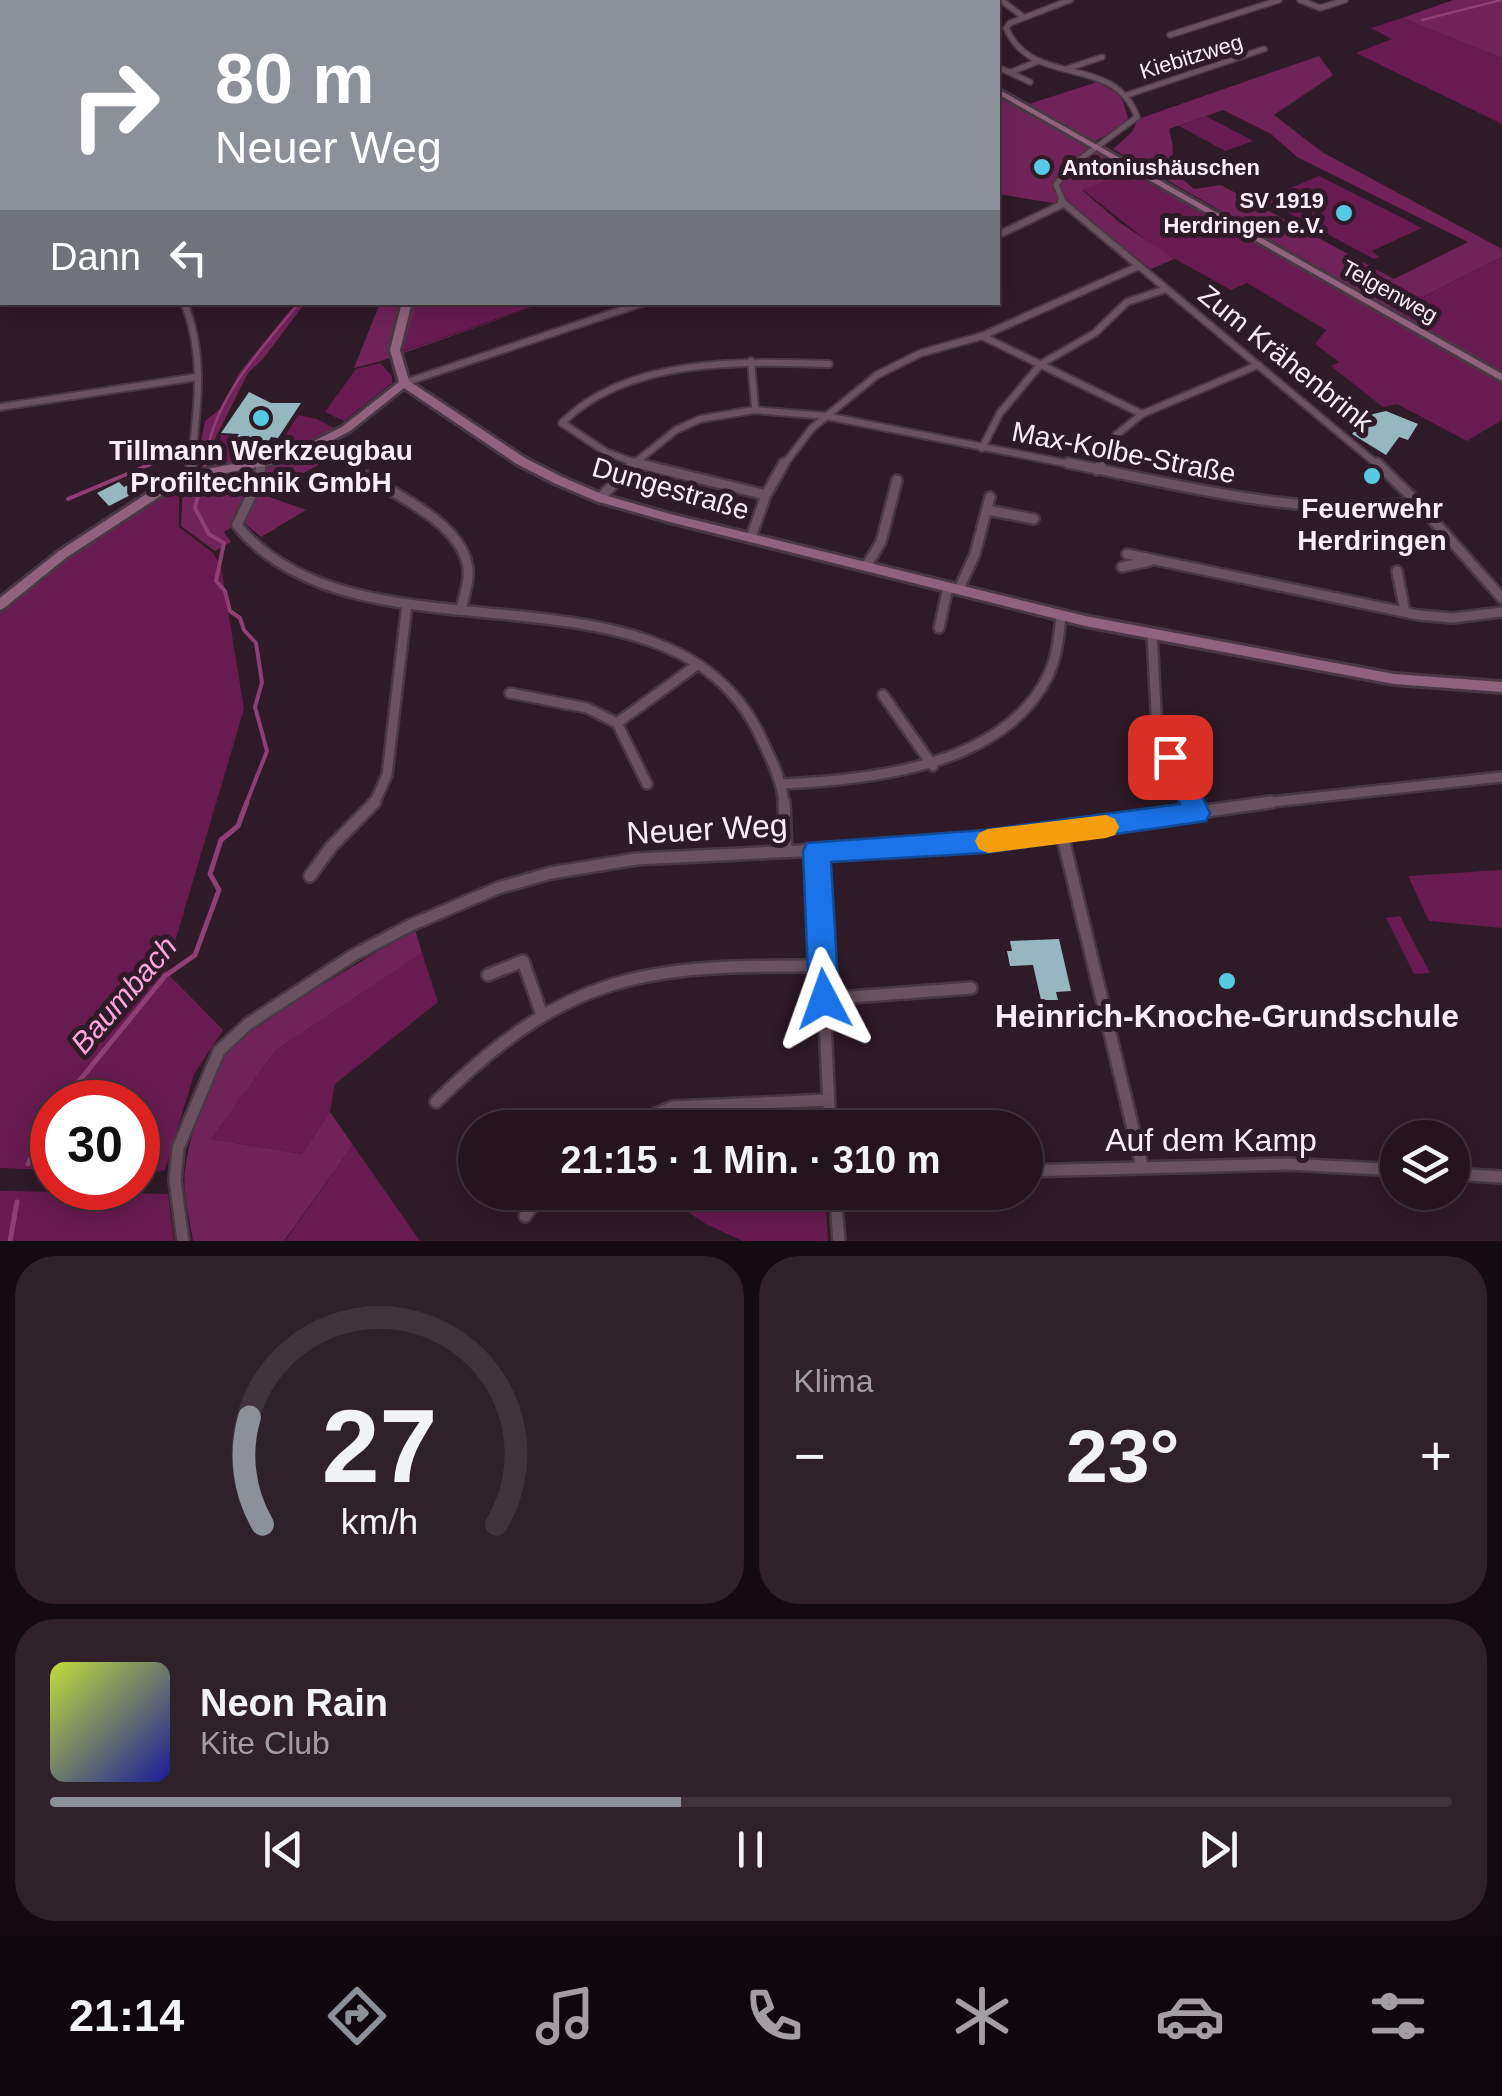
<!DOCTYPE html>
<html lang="de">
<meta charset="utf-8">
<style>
:root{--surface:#23141d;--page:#2f212a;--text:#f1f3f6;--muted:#a39ea4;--line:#40333b;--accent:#8c9099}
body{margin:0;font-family:Arial,sans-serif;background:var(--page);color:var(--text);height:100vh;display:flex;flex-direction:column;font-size:38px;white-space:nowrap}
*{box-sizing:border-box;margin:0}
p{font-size:32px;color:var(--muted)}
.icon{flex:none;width:55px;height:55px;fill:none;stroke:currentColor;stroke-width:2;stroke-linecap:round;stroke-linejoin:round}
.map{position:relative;height:1241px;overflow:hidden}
.sheet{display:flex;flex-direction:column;gap:15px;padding:15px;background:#130b10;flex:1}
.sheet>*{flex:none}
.hud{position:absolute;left:0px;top:0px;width:1000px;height:305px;box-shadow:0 5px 25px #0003,0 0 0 2px var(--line);background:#8c9099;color:#fff;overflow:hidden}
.tools{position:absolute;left:1380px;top:1120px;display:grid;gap:20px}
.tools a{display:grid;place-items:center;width:90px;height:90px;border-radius:50%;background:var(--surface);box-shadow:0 5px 25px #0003,0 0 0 2px var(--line);font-size:50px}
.speed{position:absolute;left:30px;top:1080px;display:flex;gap:20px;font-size:50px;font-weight:700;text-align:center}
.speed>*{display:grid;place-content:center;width:130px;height:130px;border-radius:50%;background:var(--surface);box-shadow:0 5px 25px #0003,0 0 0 2px var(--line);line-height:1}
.speed .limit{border:15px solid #d22;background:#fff;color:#111}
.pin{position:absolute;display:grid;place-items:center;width:85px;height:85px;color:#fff;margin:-42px;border-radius:20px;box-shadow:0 5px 15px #0006}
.me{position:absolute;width:110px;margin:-55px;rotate:356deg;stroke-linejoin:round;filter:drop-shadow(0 0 8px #0008)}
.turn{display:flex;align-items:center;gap:35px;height:210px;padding:0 50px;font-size:45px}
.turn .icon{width:130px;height:130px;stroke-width:2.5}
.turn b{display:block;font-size:70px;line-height:85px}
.then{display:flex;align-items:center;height:95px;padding:0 50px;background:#0003;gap:20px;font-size:38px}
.big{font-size:75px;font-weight:700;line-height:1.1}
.sheet .tile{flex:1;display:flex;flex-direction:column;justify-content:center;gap:15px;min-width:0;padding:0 35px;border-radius:40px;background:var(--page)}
.sheet .dial{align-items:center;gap:0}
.dial svg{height:260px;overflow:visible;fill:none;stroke:var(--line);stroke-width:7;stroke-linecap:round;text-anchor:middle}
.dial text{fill:var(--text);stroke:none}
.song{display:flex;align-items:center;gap:30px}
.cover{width:120px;height:120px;border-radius:15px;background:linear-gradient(135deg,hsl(70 70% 55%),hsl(240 70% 35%))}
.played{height:10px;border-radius:5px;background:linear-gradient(90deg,var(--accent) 45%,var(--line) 45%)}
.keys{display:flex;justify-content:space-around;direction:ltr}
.heat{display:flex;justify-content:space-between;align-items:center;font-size:55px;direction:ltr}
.sheet .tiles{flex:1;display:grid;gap:15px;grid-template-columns:1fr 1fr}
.tile:last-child{grid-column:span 2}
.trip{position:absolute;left:458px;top:1110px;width:585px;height:100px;border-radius:50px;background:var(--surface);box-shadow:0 5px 25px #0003,0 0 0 2px var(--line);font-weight:700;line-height:100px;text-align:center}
.tab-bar{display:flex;height:160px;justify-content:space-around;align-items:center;background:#0e080c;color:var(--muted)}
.tab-bar .icon{width:70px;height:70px}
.tab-bar .current{color:var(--accent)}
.tab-bar b{font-size:45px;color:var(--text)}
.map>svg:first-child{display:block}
</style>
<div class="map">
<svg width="1502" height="1241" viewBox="0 0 1502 1241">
<rect width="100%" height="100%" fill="#2f1a27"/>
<g fill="#681b51">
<polygon points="1402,18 1502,58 1502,124 1356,53 1392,39 1371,28"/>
<polygon points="1206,116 1253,141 1225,151 1179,126"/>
<polygon points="1132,171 1386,316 1502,257 1502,420 1467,441 1397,404 1383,407 1331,366 1339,362 1315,344 1326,330 1247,283 1231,290 1157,249 1082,189"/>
<polygon points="1319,176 1422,228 1372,251 1379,257 1374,259 1246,190 1251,188 1269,197"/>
<polygon points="417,303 542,303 401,352"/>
<polygon points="380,363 392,376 392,383 344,421 325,412 356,369"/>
<polygon points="298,415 317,419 337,430 288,452 213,466 221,435 235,436 232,443 278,447"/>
<polygon points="179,485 179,527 213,553 221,567 244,709 166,972 223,1030 194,1074 165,1170 138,1176 138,1102 52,1102 52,1170 0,1168 0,611 67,556"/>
<polygon points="1502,870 1502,928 1429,921 1408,876"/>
<polygon points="1400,916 1430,973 1414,974 1386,918"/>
<polygon points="422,953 438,1002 335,1084 330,1112 302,1154 211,1139 276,1050"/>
<polygon points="353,1145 420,1241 285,1241"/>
<polygon points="0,1191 168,1194 174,1241 0,1241"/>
<polygon points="687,1193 825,1193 828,1241 743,1241 706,1224 668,1199"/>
</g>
<g fill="#702358" fill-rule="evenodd">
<polygon points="1453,0 1502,0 1502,58 1402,18"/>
<path d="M1319,56L1333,75L1274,115L1322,152L1502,249V257L1395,311L1113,149L1132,132L1138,119ZM1223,110L1271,134L1297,157L1468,242L1394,279L1221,185L1194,189L1172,170L1173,147L1169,129Z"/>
<polygon points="1097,82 1121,95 1128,118 1119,128 1088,145 1132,171 1082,190 1119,222 1174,259 1151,269 1071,206 998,194 998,95 1023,106"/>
<polygon points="296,303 305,303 263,359 248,373 211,447 212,460 197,462 205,421 220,409 240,372"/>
<polygon points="380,303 417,303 402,352 545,303 381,361 354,368"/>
<polygon points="336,439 350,448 298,476 252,484 250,490 306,510 261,537 242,521 224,532 231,542 215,551 181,526 183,485 304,457"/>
<path d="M415,929L422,953L276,1050L211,1139L302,1154L330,1112L353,1145L284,1241H193C190,1220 182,1192 185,1171C191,1124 212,1074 239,1035Z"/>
</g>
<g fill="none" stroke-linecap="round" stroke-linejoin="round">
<g stroke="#8e3f73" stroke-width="2.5">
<polyline points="1422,20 1501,0"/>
<polyline points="147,466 180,452"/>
<path d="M205,466C210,402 261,349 300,302"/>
</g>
<g stroke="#8e3f73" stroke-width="4">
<polyline points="205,467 205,463"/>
<polyline points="202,478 195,508 209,534 224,543 216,581 225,591 230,611 240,618 244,630 256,643 262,682 255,707 267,751 246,804"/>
<polyline points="68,499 153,463"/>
</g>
<g stroke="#8e3f73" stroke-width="5">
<polyline points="62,1102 165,976 195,955 219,890 210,874 221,840 238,826 247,802"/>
<polyline points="28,1164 52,1116"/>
<polyline points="10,1241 17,1202"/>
</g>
</g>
<g fill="#96b7bf">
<polygon points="249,392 271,403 301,403 278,438 271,437 267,444 234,441 239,434 221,433"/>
<polygon points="1386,411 1418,424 1408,440 1399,437 1386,455 1352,434 1361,422 1372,419 1369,415"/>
<polygon points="139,479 146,487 109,506 97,493 119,482 124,487"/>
<polygon points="1059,939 1071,991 1056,992 1058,1000 1041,1000 1033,965 1010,966 1007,951 1012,951 1010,941"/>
</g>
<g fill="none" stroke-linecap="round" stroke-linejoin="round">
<defs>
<g id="street-far3">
<polyline points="345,0 384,2"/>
<polyline points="1001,0 1022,16"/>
<polyline points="1300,0 1320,8 1345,0"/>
<polyline points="115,2 175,1"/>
<polyline points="1170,35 1279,0"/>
<polyline points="998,67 1030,82"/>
<polyline points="1069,68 1102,57"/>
<polyline points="1011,72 1039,61"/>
<polyline points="1127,95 1264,49"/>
<path d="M1064,204L1056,185L1067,169L1137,117C1114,52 1033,90 1006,28L1010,23L1070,0"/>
</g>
<g id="street-far2">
<polyline points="1061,201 1379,466"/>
<polyline points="998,235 1063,204"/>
<path d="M184,302C206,357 197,409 191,466"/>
<polyline points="982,336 1142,414"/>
<polyline points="751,361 755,407"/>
<polyline points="404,383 645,302"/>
<polyline points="0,407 197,377"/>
<polyline points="982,448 1000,413 1041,364 1095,333 1127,302 1166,289"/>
<polyline points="631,466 676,430 700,419 754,410 826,416 1080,466"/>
<path d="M644,466L606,452L562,423C627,357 744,361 829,364"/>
<polyline points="783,466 812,428 877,375 921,353 982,336 1139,266"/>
<polyline points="1099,466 1116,435 1142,414 1258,365"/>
</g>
<g id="street-far1">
<polyline points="191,463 191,476"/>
<polyline points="636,463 766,495"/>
<path d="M1068,463C1181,485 1301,519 1417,502"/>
<polyline points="1377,463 1417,502 1502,598"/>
<path d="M261,464L259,479L237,525C358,675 675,544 762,740C772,761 782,781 784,804"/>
<polyline points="1097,470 1101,463"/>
<path d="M367,476C399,497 457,522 467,563C471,578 464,595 461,610"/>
<polyline points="600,498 634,463"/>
<polyline points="987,510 1034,519"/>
<polyline points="751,537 766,495 784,463"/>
<polyline points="1127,554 1418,615 1453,618 1502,612"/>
<polyline points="867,565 881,542 897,480"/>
<polyline points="1122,567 1150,561"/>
<polyline points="1397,571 1405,612"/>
<polyline points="959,589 975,554 990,497"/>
<polyline points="939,628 948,587"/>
<polyline points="1152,634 1157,729 1193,804"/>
<polyline points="510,693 587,708 617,723 647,784"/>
<polyline points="883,695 933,766"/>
<polyline points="617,723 697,665"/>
<path d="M782,784C870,780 1003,767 1048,676C1057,657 1059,636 1061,616"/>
<polyline points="374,804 387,775 407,604"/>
<polyline points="1253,804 1502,777"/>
</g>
<g id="street">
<polyline points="784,802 786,850"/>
<polyline points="1192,802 1197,813"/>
<polyline points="1062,834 1142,1166"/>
<polyline points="817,851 830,1128"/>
<polyline points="310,876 331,847 375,802"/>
<polyline points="488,975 523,961 542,1015"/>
<polyline points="824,999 971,988"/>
<path d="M436,1102C568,972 644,965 822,966"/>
<polyline points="623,1128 673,1107 828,1100"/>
<polyline points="1025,1171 1288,1164 1398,1170"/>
<polyline points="1452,1174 1502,1177"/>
<polyline points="835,1192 839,1241"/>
<polyline points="525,1216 542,1192"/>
<polyline points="183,1241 175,1180 178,1148 219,1051 248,1024 352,956 411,925 498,888 551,873 636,859 985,842 1271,802"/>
</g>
<g id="secondary">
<polygon points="597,0 604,0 602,2 595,2"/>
<rect x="871" y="0" width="6" height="2"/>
<polygon points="998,89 1502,374 1502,381 998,94"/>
<polygon points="402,302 412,302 400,350 409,381 525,458 562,477 604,495 670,514 1085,616 1394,674 1502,682 1502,692 1394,684 1085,626 670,522 596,501 554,483 517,464 404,388 350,431 295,460 203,477 165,493 67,557 4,608 0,610 0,598 59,551 157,487 201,470 288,454 342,427 399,382 390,350"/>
</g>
</defs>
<use href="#street-far3" stroke="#493843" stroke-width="8"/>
<use href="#street-far2" stroke="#493843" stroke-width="10"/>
<use href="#street-far1" stroke="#493843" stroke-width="14"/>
<use href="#street" stroke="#493843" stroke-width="16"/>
<use href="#secondary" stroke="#493843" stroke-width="6"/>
<use href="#street-far3" stroke="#6a5260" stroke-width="5"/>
<use href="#street-far2" stroke="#6a5260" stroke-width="6"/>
<use href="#street-far1" stroke="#6a5260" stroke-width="9"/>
<use href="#street" stroke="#6a5260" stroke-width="11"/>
<use href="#secondary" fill="#90627e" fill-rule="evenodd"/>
</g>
<polygon fill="#1a73e8" stroke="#114b97" stroke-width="2.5" points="1170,746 1179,749 1210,813 1206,821 985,853 831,862 839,999 834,1009 824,1014 814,1009 809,999 803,851 807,843 985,830 1180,804 1158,757 1162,749"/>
<polygon fill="#f59e0b" points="1106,815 1115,819 1119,827 1115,835 1106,838 988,853 979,849 975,841 979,833 988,829"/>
<g fill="#57c9e2" stroke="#2f1a27" stroke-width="4">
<circle cx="1042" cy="167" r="10"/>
<circle cx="1344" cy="213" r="10"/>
<circle cx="261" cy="418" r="10"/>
<circle cx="1372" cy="476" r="10"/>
<circle cx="1227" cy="981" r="10"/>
</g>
<g text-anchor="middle" stroke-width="10" stroke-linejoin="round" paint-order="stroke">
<g font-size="22" fill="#fceef6" stroke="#2f1a27">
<text transform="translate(1191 56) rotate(-17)" y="8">Kiebitzweg</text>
<text transform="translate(1390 291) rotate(29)" y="8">Telgenweg</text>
</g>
<g font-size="22" font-weight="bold" fill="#fceef6" stroke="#2f1a27" text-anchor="start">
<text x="1062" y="175">Antoniushäuschen</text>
<text x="1324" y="208" text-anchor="end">SV 1919<tspan x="1324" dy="25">Herdringen e.V.</tspan></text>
</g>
<g font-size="28" fill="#fceef6" stroke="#2f1a27">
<text transform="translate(1286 358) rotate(39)" y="10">Zum Krähenbrink</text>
<text transform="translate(1124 452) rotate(11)" y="10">Max-Kolbe-Straße</text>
<text transform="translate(671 488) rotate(16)" y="10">Dungestraße</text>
</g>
<g font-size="28" font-weight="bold" fill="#fceef6" stroke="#2f1a27">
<text x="261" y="460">Tillmann Werkzeugbau<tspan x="261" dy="32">Profiltechnik GmbH</tspan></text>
<text x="1372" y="518">Feuerwehr<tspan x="1372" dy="32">Herdringen</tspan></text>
</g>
<g font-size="30" font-style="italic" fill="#fea6dd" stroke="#2f1a27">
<text transform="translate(124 995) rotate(-49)" y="10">Baumbach</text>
</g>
<g font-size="32" fill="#fceef6" stroke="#2f1a27">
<text transform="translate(707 829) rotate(-3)" y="11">Neuer Weg</text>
<text x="1211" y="1151">Auf dem Kamp</text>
</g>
<g font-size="32" font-weight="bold" fill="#fceef6" stroke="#2f1a27">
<text x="1227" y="1027">Heinrich-Knoche-Grundschule</text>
</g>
</g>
</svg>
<div class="tools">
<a><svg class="icon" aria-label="layers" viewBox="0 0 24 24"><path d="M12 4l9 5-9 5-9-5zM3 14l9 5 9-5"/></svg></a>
</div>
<div class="speed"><div class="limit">30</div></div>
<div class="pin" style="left:1170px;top:757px;background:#d93025"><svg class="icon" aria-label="arrive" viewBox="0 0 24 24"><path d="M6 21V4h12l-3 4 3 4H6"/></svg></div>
<svg class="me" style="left:824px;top:999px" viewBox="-20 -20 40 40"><path d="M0-17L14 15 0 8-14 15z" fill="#1a73e8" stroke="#fff" stroke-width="4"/></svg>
<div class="trip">21:15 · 1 Min. · 310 m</div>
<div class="hud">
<div class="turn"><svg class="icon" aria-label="right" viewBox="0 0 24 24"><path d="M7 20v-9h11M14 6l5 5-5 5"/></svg><div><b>80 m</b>Neuer Weg</div></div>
<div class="then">Dann<svg class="icon" aria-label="left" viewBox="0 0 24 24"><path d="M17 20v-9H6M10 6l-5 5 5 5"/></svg></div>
</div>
</div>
<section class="sheet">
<div class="tiles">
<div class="tile dial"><svg viewBox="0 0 100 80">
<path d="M14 69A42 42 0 1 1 86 69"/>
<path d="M14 69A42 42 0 0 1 10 36" stroke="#8c9099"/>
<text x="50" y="56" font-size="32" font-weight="700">27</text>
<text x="50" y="72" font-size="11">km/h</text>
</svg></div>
<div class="tile"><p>Klima</p>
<div class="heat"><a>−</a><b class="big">23°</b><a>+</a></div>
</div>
<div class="tile">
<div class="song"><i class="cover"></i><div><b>Neon Rain</b><p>Kite Club</p></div></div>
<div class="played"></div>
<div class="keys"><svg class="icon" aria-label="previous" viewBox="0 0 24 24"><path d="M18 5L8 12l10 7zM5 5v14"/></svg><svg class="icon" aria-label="pause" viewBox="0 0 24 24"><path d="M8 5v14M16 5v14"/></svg><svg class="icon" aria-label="next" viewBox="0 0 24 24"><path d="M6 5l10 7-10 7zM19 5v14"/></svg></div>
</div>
</div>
</section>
<nav class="tab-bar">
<b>21:14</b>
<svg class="icon current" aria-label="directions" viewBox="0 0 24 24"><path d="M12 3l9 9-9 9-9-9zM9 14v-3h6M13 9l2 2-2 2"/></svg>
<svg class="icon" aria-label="music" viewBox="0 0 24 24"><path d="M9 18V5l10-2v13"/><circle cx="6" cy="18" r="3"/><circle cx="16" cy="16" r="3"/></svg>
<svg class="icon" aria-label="phone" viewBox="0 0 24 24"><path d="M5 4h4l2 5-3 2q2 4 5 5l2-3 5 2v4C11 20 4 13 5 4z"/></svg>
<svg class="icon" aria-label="climate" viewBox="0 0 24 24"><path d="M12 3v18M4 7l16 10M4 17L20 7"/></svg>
<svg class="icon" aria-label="car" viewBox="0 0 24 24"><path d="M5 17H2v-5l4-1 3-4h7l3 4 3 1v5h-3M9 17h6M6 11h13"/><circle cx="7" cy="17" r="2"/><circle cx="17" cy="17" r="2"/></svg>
<svg class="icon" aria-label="filters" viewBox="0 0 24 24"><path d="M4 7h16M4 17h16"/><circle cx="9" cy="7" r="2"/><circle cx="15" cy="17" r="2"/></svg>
</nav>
